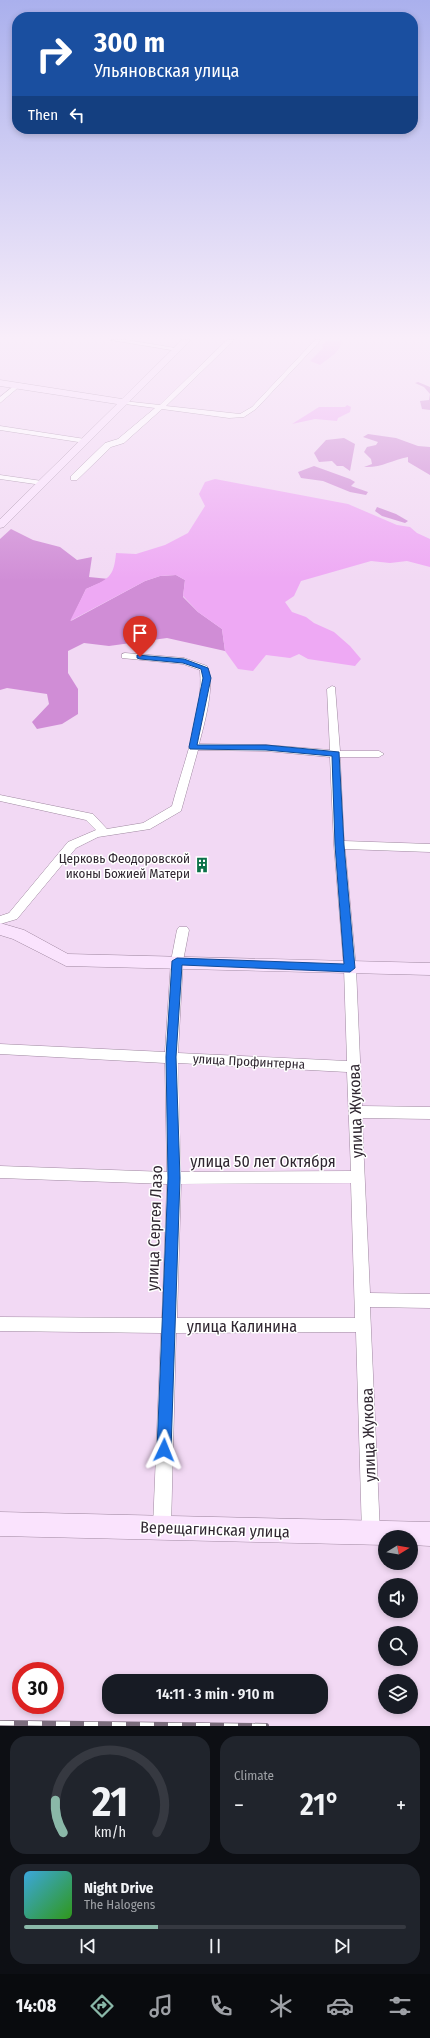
<!DOCTYPE html>
<meta charset="utf-8">
<style>
:root{--surface:#171b24;--page:#20242c;--text:#f1f3f6;--muted:#9ea1a6;--line:#363941;--accent:#8ab8a8}
body{margin:0;font-family:"Fira Sans Condensed",sans-serif;background:var(--page);color:var(--text);height:100vh;display:flex;flex-direction:column;font-size:15px;white-space:nowrap}
*{box-sizing:border-box;margin:0}
p{font-size:13px;color:var(--muted)}
.icon{flex:none;width:22px;height:22px;fill:none;stroke:currentColor;stroke-width:2;stroke-linecap:round;stroke-linejoin:round}
.map{position:relative;height:1726px;overflow:hidden}
.side{display:flex;flex-direction:column;gap:10px;padding:10px;background:#0d0f14;flex:1}
.side>*{flex:none}
.top-card{position:absolute;left:12px;top:12px;width:406px;height:122px;border-radius:16px;box-shadow:0 2px 6px #0003;background:#1a4fa0;color:#fff;overflow:hidden}
.needle{width:26px;rotate:79deg}
.controls{position:absolute;left:378px;top:1530px;display:grid;gap:8px}
.controls a{display:grid;place-items:center;width:40px;height:40px;border-radius:50%;background:var(--surface);box-shadow:0 2px 6px #0003;font-size:20px}
.speed{position:absolute;left:12px;top:1662px;display:flex;gap:8px;font-size:20px;font-weight:700;text-align:center}
.speed>*{display:grid;place-content:center;width:52px;height:52px;border-radius:50%;background:var(--surface);box-shadow:0 2px 6px #0003;line-height:1}
.speed .limit{border:6px solid #d22;background:#fff;color:#111}
.pin{position:absolute;display:grid;place-items:center;width:34px;height:34px;color:#fff;margin:-41px -17px;border-radius:50% 50% 50% 0;rotate:-45deg;box-shadow:0 0 4px #0007}
.pin .icon{rotate:45deg}
.me{position:absolute;width:44px;margin:-22px;rotate:2deg;stroke-linejoin:round;filter:drop-shadow(0 0 3px #0008)}
.turn{display:flex;align-items:center;gap:14px;height:84px;padding:0 16px;font-size:18px}
.turn .icon{width:52px;height:52px;stroke-width:2.5}
.turn b{display:block;font-size:28px;line-height:34px}
.then{display:flex;align-items:center;height:38px;padding:0 16px;background:#0003;gap:8px;font-size:15px}
.big{font-size:30px;font-weight:600;line-height:1.1}
.side .tile{flex:1;display:flex;flex-direction:column;justify-content:center;gap:6px;min-width:0;padding:0 14px;border-radius:16px;background:var(--page)}
.side .dial{align-items:center;gap:0}
.dial svg{height:104px;overflow:visible;fill:none;stroke:var(--line);stroke-width:7;stroke-linecap:round;text-anchor:middle}
.dial text{fill:var(--text);stroke:none}
.song{display:flex;align-items:center;gap:12px}
.cover{width:48px;height:48px;border-radius:6px;background:linear-gradient(135deg,hsl(200 70% 55%),hsl(110 70% 35%))}
.played{height:4px;border-radius:2px;background:linear-gradient(90deg,var(--accent) 35%,var(--line) 35%)}
.keys{display:flex;justify-content:space-around;direction:ltr}
.heat{display:flex;justify-content:space-between;align-items:center;font-size:22px;direction:ltr}
.side .tiles{flex:1;display:grid;gap:10px;grid-template-columns:1fr 1fr}
.tile:last-child{grid-column:span 2}
.trip{position:absolute;left:102px;top:1674px;width:226px;height:40px;border-radius:16px;background:var(--surface);box-shadow:0 2px 6px #0003;font-weight:600;line-height:40px;text-align:center}
.tab-bar{display:flex;height:64px;justify-content:space-around;align-items:center;background:#090b0e;color:var(--muted)}
.tab-bar .icon{width:28px;height:28px}
.tab-bar .current{color:var(--accent)}
.tab-bar b{font-size:18px;color:var(--text)}
.map>svg:first-child{display:block}
</style>
<div class="map">
<svg width="430" height="1726" viewBox="0 0 430 1726">
<rect width="100%" height="100%" fill="#f2d9f4"/>
<g fill="#d08dd6">
<polygon points="418,382 430,387 430,410 422,409 420,401 429,400 430,394 424,387 415,383"/>
<path d="M368,434L396,438L418,446L430,447V475L408,462V457C392,460 381,468 364,467L372,464L371,459L364,452L367,447L376,445L378,442L363,437Z"/>
<polygon points="344,438 355,444 350,471 343,466 337,466 332,461 319,462 314,453 326,440"/>
<polygon points="314,466 350,479 355,482 351,486 368,492 366,495 350,492 323,481 301,478 298,472"/>
<polygon points="377,507 396,514 408,521 405,523 382,516 375,511"/>
<polygon points="11,529 33,540 60,547 77,560 92,557 89,577 109,579 86,589 71,621 145,581 160,576 176,575 185,580 183,597 198,612 222,629 225,651 167,638 109,646 84,643 68,651 68,673 78,689 78,714 62,724 37,729 32,722 49,704 47,694 7,688 0,690 0,539"/>
</g>
<g fill="#eea9f4">
<path d="M327,340H342C339,354 331,356 320,365L310,361L323,348L322,345Z"/>
<polygon points="347,405 351,407 350,412 338,418 337,421 315,419 292,424 319,407 345,407"/>
<path d="M215,479L348,504L397,525L410,527L417,533L430,539V567L407,561L390,563L371,561L301,581L294,596L285,602L292,612L306,617L314,623L334,632L350,646L361,659L355,666L308,659L299,654L290,658L266,655L253,671L238,669L225,651L222,629L198,612L183,596L185,580L176,575L160,576L145,581L70,621L86,589C108,579 114,578 116,553L136,554L165,545L188,533L205,506L199,494L205,482Z"/>
</g>
<g fill="none" stroke-linecap="round" stroke-linejoin="round">
<defs>
<g id="street">
<polygon points="111,340 127,340 181,349 178,351"/>
<polygon points="227,340 234,340 166,406 240,414 252,407 315,340 321,340 256,409 244,417 229,418 162,409 124,443 111,447 77,480 71,480 71,476 105,443 118,439 155,408 125,404 123,403 123,401 160,405"/>
<polygon points="15,385 20,386 0,403 0,397"/>
<polygon points="0,426 85,439 89,441 85,443 0,430"/>
<polygon points="0,475 42,481 46,483 42,485 0,479"/>
<path d="M125,653L184,658L207,666C216,683 204,725 199,744L266,745L330,750L327,689L332,686L335,687L340,751H379L384,754L379,757H340L344,841L430,844V852L345,849L356,968L362,1106L430,1107V1119L362,1118L370,1293L430,1294V1308L370,1307L380,1533L377,1539L371,1542L365,1539L362,1533L356,1332L176,1333L171,1527L168,1533L162,1536L156,1533L153,1527L161,1333L0,1331V1317L162,1318L167,1184L0,1178V1166L167,1172L165,1063L0,1054V1044L165,1052L171,961L177,930L179,927H187L189,930L183,961L178,1053L347,1061L344,968L334,845L330,757L266,751L198,750L181,811L150,829L98,837L76,848L17,919L0,924V916L9,913L68,842L96,830L86,820L0,801V795L93,814L107,829L143,823L172,806C183,764 204,713 200,670L183,664L122,658V654ZM178,1063L347,1072L351,1171L181,1172ZM351,1183L355,1318H177L181,1184Z"/>
</g>
<g id="secondary">
<polygon points="182,340 191,340 4,527 0,528 0,519 117,404 0,386 0,380 122,399"/>
<polygon points="0,923 24,930 68,954 430,963 430,975 66,966 13,939 0,935"/>
<polygon points="0,1512 430,1522 430,1546 411,1545 411,1537 385,1537 385,1545 0,1536"/>
</g>
</defs>
<use href="#street" stroke="#9f88a0" stroke-width="1"/>
<use href="#secondary" stroke="#9f88a0" stroke-width="1"/>
<use href="#street" fill="#fff" fill-rule="evenodd"/>
<use href="#secondary" fill="#fae3fd" fill-rule="evenodd"/>
<defs>
<polyline id="rail" points="0,1723 266,1726"/>
</defs>
<use href="#rail" stroke="#7c6d7d" stroke-width="6"/>
<use href="#rail" stroke="#fff" stroke-width="4.5" stroke-dasharray="14" stroke-linecap="butt"/>
</g>
<linearGradient id="sky" x2="0" y2="1"><stop stop-color="#aab0ed"/><stop offset="0.58" stop-color="#f9eefa"/><stop offset="1" stop-color="#f9eefa" stop-opacity="0"/></linearGradient>
<rect width="430" height="582" fill="url(#sky)"/>
<polygon fill="#1a73e8" stroke="#114b97" points="137,655 184,659 208,668 211,678 197,745 266,745 339,752 344,845 355,968 350,972 182,965 176,1057 180,1178 171,1450 169,1455 164,1457 159,1455 157,1450 168,1178 166,1057 172,961 177,958 344,964 335,845 332,756 266,750 190,749 189,747 203,678 201,669 183,663 140,659 137,658"/>
<defs>
<symbol id="building-bare" viewBox="-9 -9 18 18"><path d="M-4-6H4V6H1V3H-1V6H-4ZM-2.5-4.3h1.7v1.8h-1.7ZM.8-4.3h1.7v1.8H.8ZM-2.5-1h1.7V.8h-1.7ZM.8-1h1.7V.8H.8Z" fill="#0b7148" stroke="#fff" stroke-width="2.5" paint-order="stroke"/></symbol>
</defs>
<g fill-rule="evenodd">
<use href="#building-bare" x="191" y="854" width="22" height="22"/>
</g>
<g text-anchor="middle" stroke-width="3" stroke-linejoin="round" paint-order="stroke">
<g font-size="13" fill="#2f2630" stroke="#fff" text-anchor="end">
<text x="190" y="863">Церковь Феодоровской<tspan x="190" dy="15">иконы Божией Матери</tspan></text>
</g>
<g font-size="13" fill="#2f2630" stroke="#fff">
<text transform="translate(249 1061) rotate(3)" y="5">улица Профинтерна</text>
</g>
<g font-size="16" fill="#2f2630" stroke="#fff">
<text transform="translate(355 1111) rotate(-92)" y="6">улица Жукова</text>
<text x="263" y="1167">улица 50 лет Октября</text>
<text transform="translate(154 1228) rotate(-88)" y="6">улица Сергея Лазо</text>
<text x="242" y="1332">улица Калинина</text>
<text transform="translate(368 1435) rotate(-92)" y="6">улица Жукова</text>
<text transform="translate(215 1529) rotate(2)" y="6">Верещагинская улица</text>
</g>
</g>
</svg>
<div class="controls">
<a><svg class="needle" viewBox="-14 -14 28 28"><path d="M0-13l5 13h-10z" fill="#e53935"/><path d="M0 13l5-13h-10z" fill="#9ea1a6"/></svg></a>
<a><svg class="icon" aria-label="sound" viewBox="0 0 24 24"><path d="M4 9h4l5-4v14l-5-4H4zM17 9q2 3 0 6"/></svg></a>
<a><svg class="icon" aria-label="search" viewBox="0 0 24 24"><circle cx="10" cy="10" r="6"/><path d="M15 15l6 6"/></svg></a>
<a><svg class="icon" aria-label="layers" viewBox="0 0 24 24"><path d="M12 4l9 5-9 5-9-5zM3 14l9 5 9-5"/></svg></a>
</div>
<div class="speed"><div class="limit">30</div></div>
<div class="pin" style="left:140px;top:657px;background:#d93025"><svg class="icon" aria-label="arrive" viewBox="0 0 24 24"><path d="M6 21V4h12l-3 4 3 4H6"/></svg></div>
<svg class="me" style="left:164px;top:1450px" viewBox="-20 -20 40 40"><path d="M0-17L14 15 0 8-14 15z" fill="#1a73e8" stroke="#fff" stroke-width="4"/></svg>
<div class="trip">14:11 · 3 min · 910 m</div>
<div class="top-card">
<div class="turn"><svg class="icon" aria-label="right" viewBox="0 0 24 24"><path d="M7 20v-9h11M14 6l5 5-5 5"/></svg><div><b>300 m</b>Ульяновская улица</div></div>
<div class="then">Then<svg class="icon" aria-label="left" viewBox="0 0 24 24"><path d="M17 20v-9H6M10 6l-5 5 5 5"/></svg></div>
</div>
</div>
<section class="side">
<div class="tiles">
<div class="tile dial"><svg viewBox="0 0 100 80">
<path d="M14 69A42 42 0 1 1 86 69"/>
<path d="M14 69A42 42 0 0 1 8 44" stroke="#8ab8a8"/>
<text x="50" y="56" font-size="32" font-weight="700">21</text>
<text x="50" y="72" font-size="11">km/h</text>
</svg></div>
<div class="tile"><p>Climate</p>
<div class="heat"><a>−</a><b class="big">21°</b><a>+</a></div>
</div>
<div class="tile">
<div class="song"><i class="cover"></i><div><b>Night Drive</b><p>The Halogens</p></div></div>
<div class="played"></div>
<div class="keys"><svg class="icon" aria-label="previous" viewBox="0 0 24 24"><path d="M18 5L8 12l10 7zM5 5v14"/></svg><svg class="icon" aria-label="pause" viewBox="0 0 24 24"><path d="M8 5v14M16 5v14"/></svg><svg class="icon" aria-label="next" viewBox="0 0 24 24"><path d="M6 5l10 7-10 7zM19 5v14"/></svg></div>
</div>
</div>
</section>
<nav class="tab-bar">
<b>14:08</b>
<svg class="icon current" aria-label="directions" viewBox="0 0 24 24"><path d="M12 3l9 9-9 9-9-9zM9 14v-3h6M13 9l2 2-2 2"/></svg>
<svg class="icon" aria-label="music" viewBox="0 0 24 24"><path d="M9 18V5l10-2v13"/><circle cx="6" cy="18" r="3"/><circle cx="16" cy="16" r="3"/></svg>
<svg class="icon" aria-label="phone" viewBox="0 0 24 24"><path d="M5 4h4l2 5-3 2q2 4 5 5l2-3 5 2v4C11 20 4 13 5 4z"/></svg>
<svg class="icon" aria-label="climate" viewBox="0 0 24 24"><path d="M12 3v18M4 7l16 10M4 17L20 7"/></svg>
<svg class="icon" aria-label="car" viewBox="0 0 24 24"><path d="M5 17H2v-5l4-1 3-4h7l3 4 3 1v5h-3M9 17h6M6 11h13"/><circle cx="7" cy="17" r="2"/><circle cx="17" cy="17" r="2"/></svg>
<svg class="icon" aria-label="filters" viewBox="0 0 24 24"><path d="M4 7h16M4 17h16"/><circle cx="9" cy="7" r="2"/><circle cx="15" cy="17" r="2"/></svg>
</nav>
